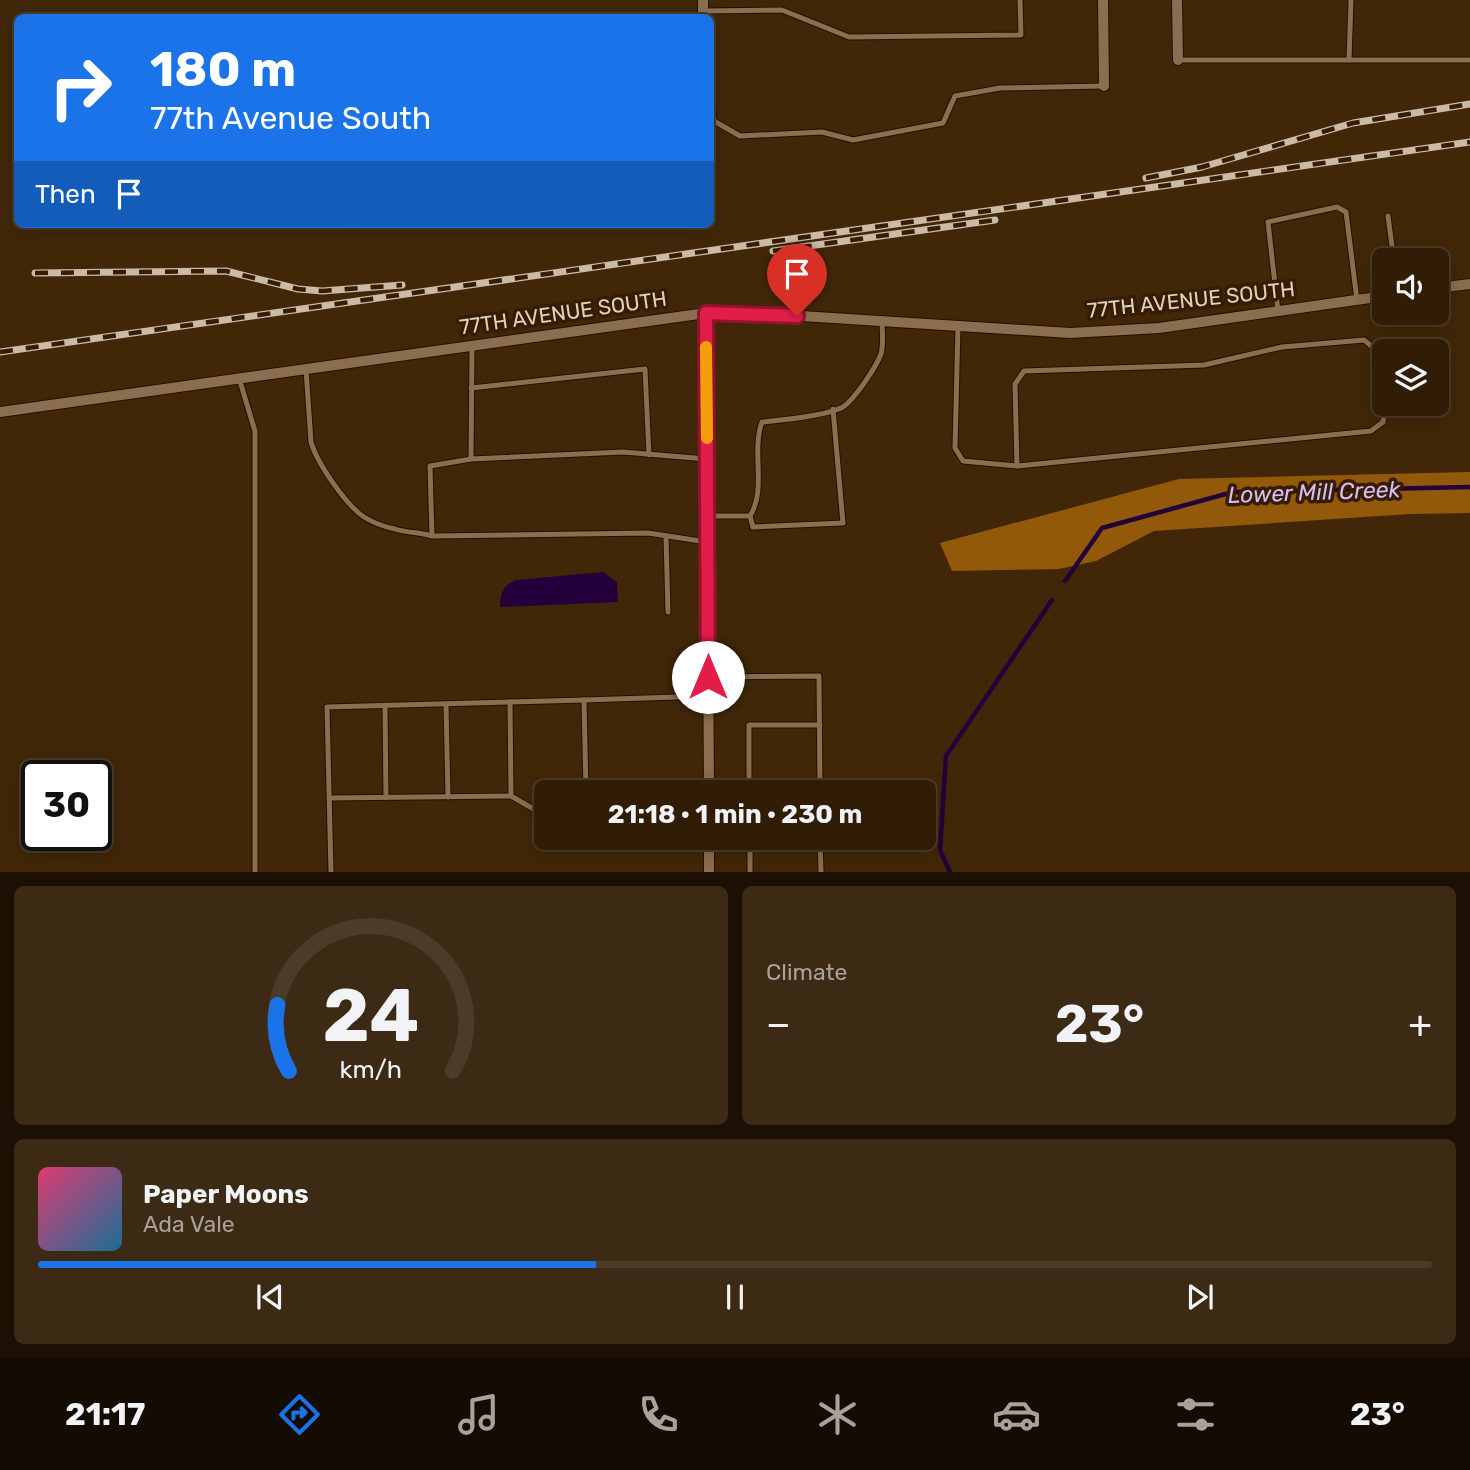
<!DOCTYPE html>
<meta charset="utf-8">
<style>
:root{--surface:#311d06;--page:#3d2a14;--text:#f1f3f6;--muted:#a8a29b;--line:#4c3b28;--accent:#1a73e8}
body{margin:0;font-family:Rubik,sans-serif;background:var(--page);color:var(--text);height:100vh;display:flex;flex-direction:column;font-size:26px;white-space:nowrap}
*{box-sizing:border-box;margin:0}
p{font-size:23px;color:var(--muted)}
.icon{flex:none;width:38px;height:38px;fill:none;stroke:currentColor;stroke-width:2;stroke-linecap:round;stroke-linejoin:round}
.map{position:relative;height:872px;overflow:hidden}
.panel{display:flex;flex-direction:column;gap:14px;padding:14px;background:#1b1003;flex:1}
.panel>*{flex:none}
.banner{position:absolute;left:14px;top:14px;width:700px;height:214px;border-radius:10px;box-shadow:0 4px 18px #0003,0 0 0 2px var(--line);background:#1a73e8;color:#fff;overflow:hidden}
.tools{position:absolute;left:1372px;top:248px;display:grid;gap:14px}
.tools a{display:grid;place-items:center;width:77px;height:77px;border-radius:10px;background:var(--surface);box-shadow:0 4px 18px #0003,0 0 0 2px var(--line);font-size:35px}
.speed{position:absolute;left:21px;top:760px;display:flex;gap:14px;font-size:35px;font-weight:700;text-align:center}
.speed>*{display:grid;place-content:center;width:91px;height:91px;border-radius:50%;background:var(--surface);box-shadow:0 4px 18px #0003,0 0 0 2px var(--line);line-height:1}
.speed .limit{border:4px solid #111;border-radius:10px;background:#fff;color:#111}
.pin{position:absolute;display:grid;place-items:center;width:60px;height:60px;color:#fff;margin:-72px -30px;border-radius:50% 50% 50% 0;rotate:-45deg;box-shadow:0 0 7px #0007}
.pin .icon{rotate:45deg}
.me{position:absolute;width:77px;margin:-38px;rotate:0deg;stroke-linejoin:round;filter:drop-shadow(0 0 5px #0008)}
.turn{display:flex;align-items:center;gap:24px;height:147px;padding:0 21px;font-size:32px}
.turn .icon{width:91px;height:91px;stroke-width:2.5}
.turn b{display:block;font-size:49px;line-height:60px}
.then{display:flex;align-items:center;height:66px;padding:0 21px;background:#0003;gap:14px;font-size:26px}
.big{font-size:52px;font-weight:700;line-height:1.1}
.panel .card{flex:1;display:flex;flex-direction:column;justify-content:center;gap:10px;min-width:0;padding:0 24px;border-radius:10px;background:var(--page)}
.panel .dial{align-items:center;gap:0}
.dial svg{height:182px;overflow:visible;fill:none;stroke:var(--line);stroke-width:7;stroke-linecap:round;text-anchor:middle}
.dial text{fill:var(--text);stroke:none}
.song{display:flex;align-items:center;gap:21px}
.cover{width:84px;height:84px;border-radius:10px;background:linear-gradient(135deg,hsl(340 70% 55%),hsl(200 70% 35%))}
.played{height:7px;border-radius:4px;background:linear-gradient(90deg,var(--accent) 40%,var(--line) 40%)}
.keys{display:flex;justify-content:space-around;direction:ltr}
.heat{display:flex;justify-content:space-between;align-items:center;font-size:38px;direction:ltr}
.panel .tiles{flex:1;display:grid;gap:14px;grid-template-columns:1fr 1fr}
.card:last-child{grid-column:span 2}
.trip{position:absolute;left:534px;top:780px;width:402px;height:70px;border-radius:10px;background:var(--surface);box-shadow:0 4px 18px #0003,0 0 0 2px var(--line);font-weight:700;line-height:70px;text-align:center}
.menu{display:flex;height:112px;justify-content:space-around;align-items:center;background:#140c02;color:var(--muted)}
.menu .icon{width:49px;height:49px}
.menu .on{color:var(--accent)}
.menu b{font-size:32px;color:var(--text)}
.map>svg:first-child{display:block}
</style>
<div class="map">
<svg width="1470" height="872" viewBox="0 0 1470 872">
<rect width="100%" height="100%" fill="#412708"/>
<polygon fill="#915909" points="1470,472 1470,513 1410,514 1154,531 1096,561 1059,569 952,571 940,543 1179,479"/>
<path fill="#23003b" d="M603,572L617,582L618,602L500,607C500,593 503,586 516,580Z"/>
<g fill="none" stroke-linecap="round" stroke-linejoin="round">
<g stroke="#23003b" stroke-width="4.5">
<polyline points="1065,581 1102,528 1233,492 1470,487"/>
<polyline points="950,872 940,850 946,756 1052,600"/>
</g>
<defs>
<g id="service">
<polyline points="704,11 782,10 849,37 1021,35 1020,0"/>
<polyline points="1179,60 1470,60"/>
<polyline points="1349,60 1351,0"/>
<polyline points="710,78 714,121 740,136 822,132 853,140 943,123 955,96 1000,88 1104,86"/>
<polyline points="1388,216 1394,261"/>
<polyline points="351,224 351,227 379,224"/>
<polyline points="1278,311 1268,222 1337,207 1346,212 1357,300"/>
<polyline points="958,326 955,448 963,461 1017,466 1371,431 1383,422 1386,404"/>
<polyline points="472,346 471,459 623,452 707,459"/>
<path d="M306,369L311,442C317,463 346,505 364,517C372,522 385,527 395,529C407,533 420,532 432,536"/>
<polyline points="239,378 255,431 255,872"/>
<polyline points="471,388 645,369 649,455"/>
<path d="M833,409L843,523L753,527L750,516C767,489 751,452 762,422C782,420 827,416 843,407C855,399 876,367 881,354C884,344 882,331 882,321"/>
<polyline points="471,459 430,466 432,536 648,533 707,542"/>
<path d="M1017,466L1015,384L1024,371L1204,365L1282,347L1364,340C1381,352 1383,367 1384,386"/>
<polyline points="707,516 750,516"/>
<polyline points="666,536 668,612"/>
<polyline points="708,677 819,676 820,793"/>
<polyline points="446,704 448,797"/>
<polyline points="385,705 386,798"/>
<polyline points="586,793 584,700 708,696"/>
<polyline points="749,793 749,725 820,725"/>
<polyline points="329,798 511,796"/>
<polyline points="546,811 537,811 511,796 510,702 584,700"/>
<polyline points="750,838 750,872"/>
<polyline points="820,838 821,872"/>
<polyline points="331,872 327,707 510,702"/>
</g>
<g id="minor">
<polyline points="703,0 703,18"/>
<polyline points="1103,0 1104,86"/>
<polyline points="1177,0 1178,60"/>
<polyline points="1437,288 1470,284"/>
<polyline points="706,313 709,793"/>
<polyline points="0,412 706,313 737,312 1070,333 1159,328 1384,296"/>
<polyline points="709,838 709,872"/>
</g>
</defs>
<use href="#service" stroke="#231100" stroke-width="7"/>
<use href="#minor" stroke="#231100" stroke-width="12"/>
<use href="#service" stroke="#8b6e4f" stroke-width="5"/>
<use href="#minor" stroke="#8b6e4f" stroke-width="10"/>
<defs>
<g id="rail">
<polyline points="1146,178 1202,167 1353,123 1470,104"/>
<polyline points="773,251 995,220"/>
<polyline points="35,273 226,271 298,289 322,291 402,285"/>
<polyline points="0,352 1470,142"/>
</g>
</defs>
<use href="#rail" stroke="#cbbaa7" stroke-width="7"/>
<use href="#rail" stroke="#361d00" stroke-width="4.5" stroke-dasharray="13" stroke-linecap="butt"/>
</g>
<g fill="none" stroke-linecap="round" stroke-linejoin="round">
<defs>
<polyline id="route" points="708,677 706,313 797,316"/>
</defs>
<use href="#route" stroke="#92132f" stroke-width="18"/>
<use href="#route" stroke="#e11d48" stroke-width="12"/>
<polyline stroke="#f59e0b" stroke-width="12" points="706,347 707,438"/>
</g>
<g text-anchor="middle" stroke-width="7" stroke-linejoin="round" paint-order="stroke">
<g font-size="21" fill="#e0d0bf" stroke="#361d00">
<text transform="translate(1191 300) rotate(-6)" y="7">77TH AVENUE SOUTH</text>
<text transform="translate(563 313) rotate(-8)" y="7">77TH AVENUE SOUTH</text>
</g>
<g font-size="23" font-style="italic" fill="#d8bcf5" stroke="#361d00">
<text transform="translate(1314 492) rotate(-2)" y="8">Lower Mill Creek</text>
</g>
</g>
</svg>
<div class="tools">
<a><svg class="icon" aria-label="sound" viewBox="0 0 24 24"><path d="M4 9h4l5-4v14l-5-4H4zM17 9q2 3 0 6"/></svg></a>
<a><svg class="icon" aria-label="layers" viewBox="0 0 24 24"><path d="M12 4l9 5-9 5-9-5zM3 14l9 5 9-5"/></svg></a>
</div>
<div class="speed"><div class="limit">30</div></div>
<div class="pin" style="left:797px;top:316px;background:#d93025"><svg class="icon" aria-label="arrive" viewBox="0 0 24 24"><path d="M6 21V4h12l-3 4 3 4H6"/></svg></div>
<svg class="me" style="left:708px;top:677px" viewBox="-20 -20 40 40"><circle r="19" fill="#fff"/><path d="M0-13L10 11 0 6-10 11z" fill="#e11d48"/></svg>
<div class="trip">21:18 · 1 min · 230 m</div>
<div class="banner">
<div class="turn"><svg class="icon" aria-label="right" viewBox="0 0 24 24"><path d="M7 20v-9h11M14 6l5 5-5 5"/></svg><div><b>180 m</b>77th Avenue South</div></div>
<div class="then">Then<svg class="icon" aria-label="arrive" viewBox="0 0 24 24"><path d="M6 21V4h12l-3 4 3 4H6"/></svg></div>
</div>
</div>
<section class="panel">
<div class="tiles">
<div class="card dial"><svg viewBox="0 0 100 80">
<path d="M14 69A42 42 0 1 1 86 69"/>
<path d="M14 69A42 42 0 0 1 9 40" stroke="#1a73e8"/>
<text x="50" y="56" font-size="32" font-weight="700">24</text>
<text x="50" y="72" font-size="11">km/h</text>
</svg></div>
<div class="card"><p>Climate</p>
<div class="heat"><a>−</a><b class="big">23°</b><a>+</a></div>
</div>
<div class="card">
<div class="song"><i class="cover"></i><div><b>Paper Moons</b><p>Ada Vale</p></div></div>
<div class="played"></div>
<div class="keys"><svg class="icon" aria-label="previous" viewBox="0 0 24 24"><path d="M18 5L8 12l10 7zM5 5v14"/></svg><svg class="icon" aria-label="pause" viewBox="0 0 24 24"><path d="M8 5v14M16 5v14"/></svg><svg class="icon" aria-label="next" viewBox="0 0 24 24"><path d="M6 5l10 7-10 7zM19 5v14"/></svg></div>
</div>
</div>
</section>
<nav class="menu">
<b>21:17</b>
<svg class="icon on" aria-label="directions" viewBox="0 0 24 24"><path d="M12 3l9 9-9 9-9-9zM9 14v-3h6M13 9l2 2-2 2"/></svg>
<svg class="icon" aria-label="music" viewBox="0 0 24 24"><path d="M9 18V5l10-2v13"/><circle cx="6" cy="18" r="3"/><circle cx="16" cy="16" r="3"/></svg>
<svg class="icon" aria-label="phone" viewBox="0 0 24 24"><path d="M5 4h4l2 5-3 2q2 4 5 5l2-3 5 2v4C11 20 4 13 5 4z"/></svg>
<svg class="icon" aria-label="climate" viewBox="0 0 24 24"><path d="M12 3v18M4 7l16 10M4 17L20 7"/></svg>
<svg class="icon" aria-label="car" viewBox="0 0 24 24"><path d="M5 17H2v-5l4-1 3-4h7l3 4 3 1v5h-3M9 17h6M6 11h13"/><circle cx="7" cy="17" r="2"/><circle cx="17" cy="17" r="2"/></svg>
<svg class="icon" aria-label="filters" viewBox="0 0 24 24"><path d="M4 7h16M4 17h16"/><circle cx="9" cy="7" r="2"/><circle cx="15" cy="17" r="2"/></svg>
<b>23°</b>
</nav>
